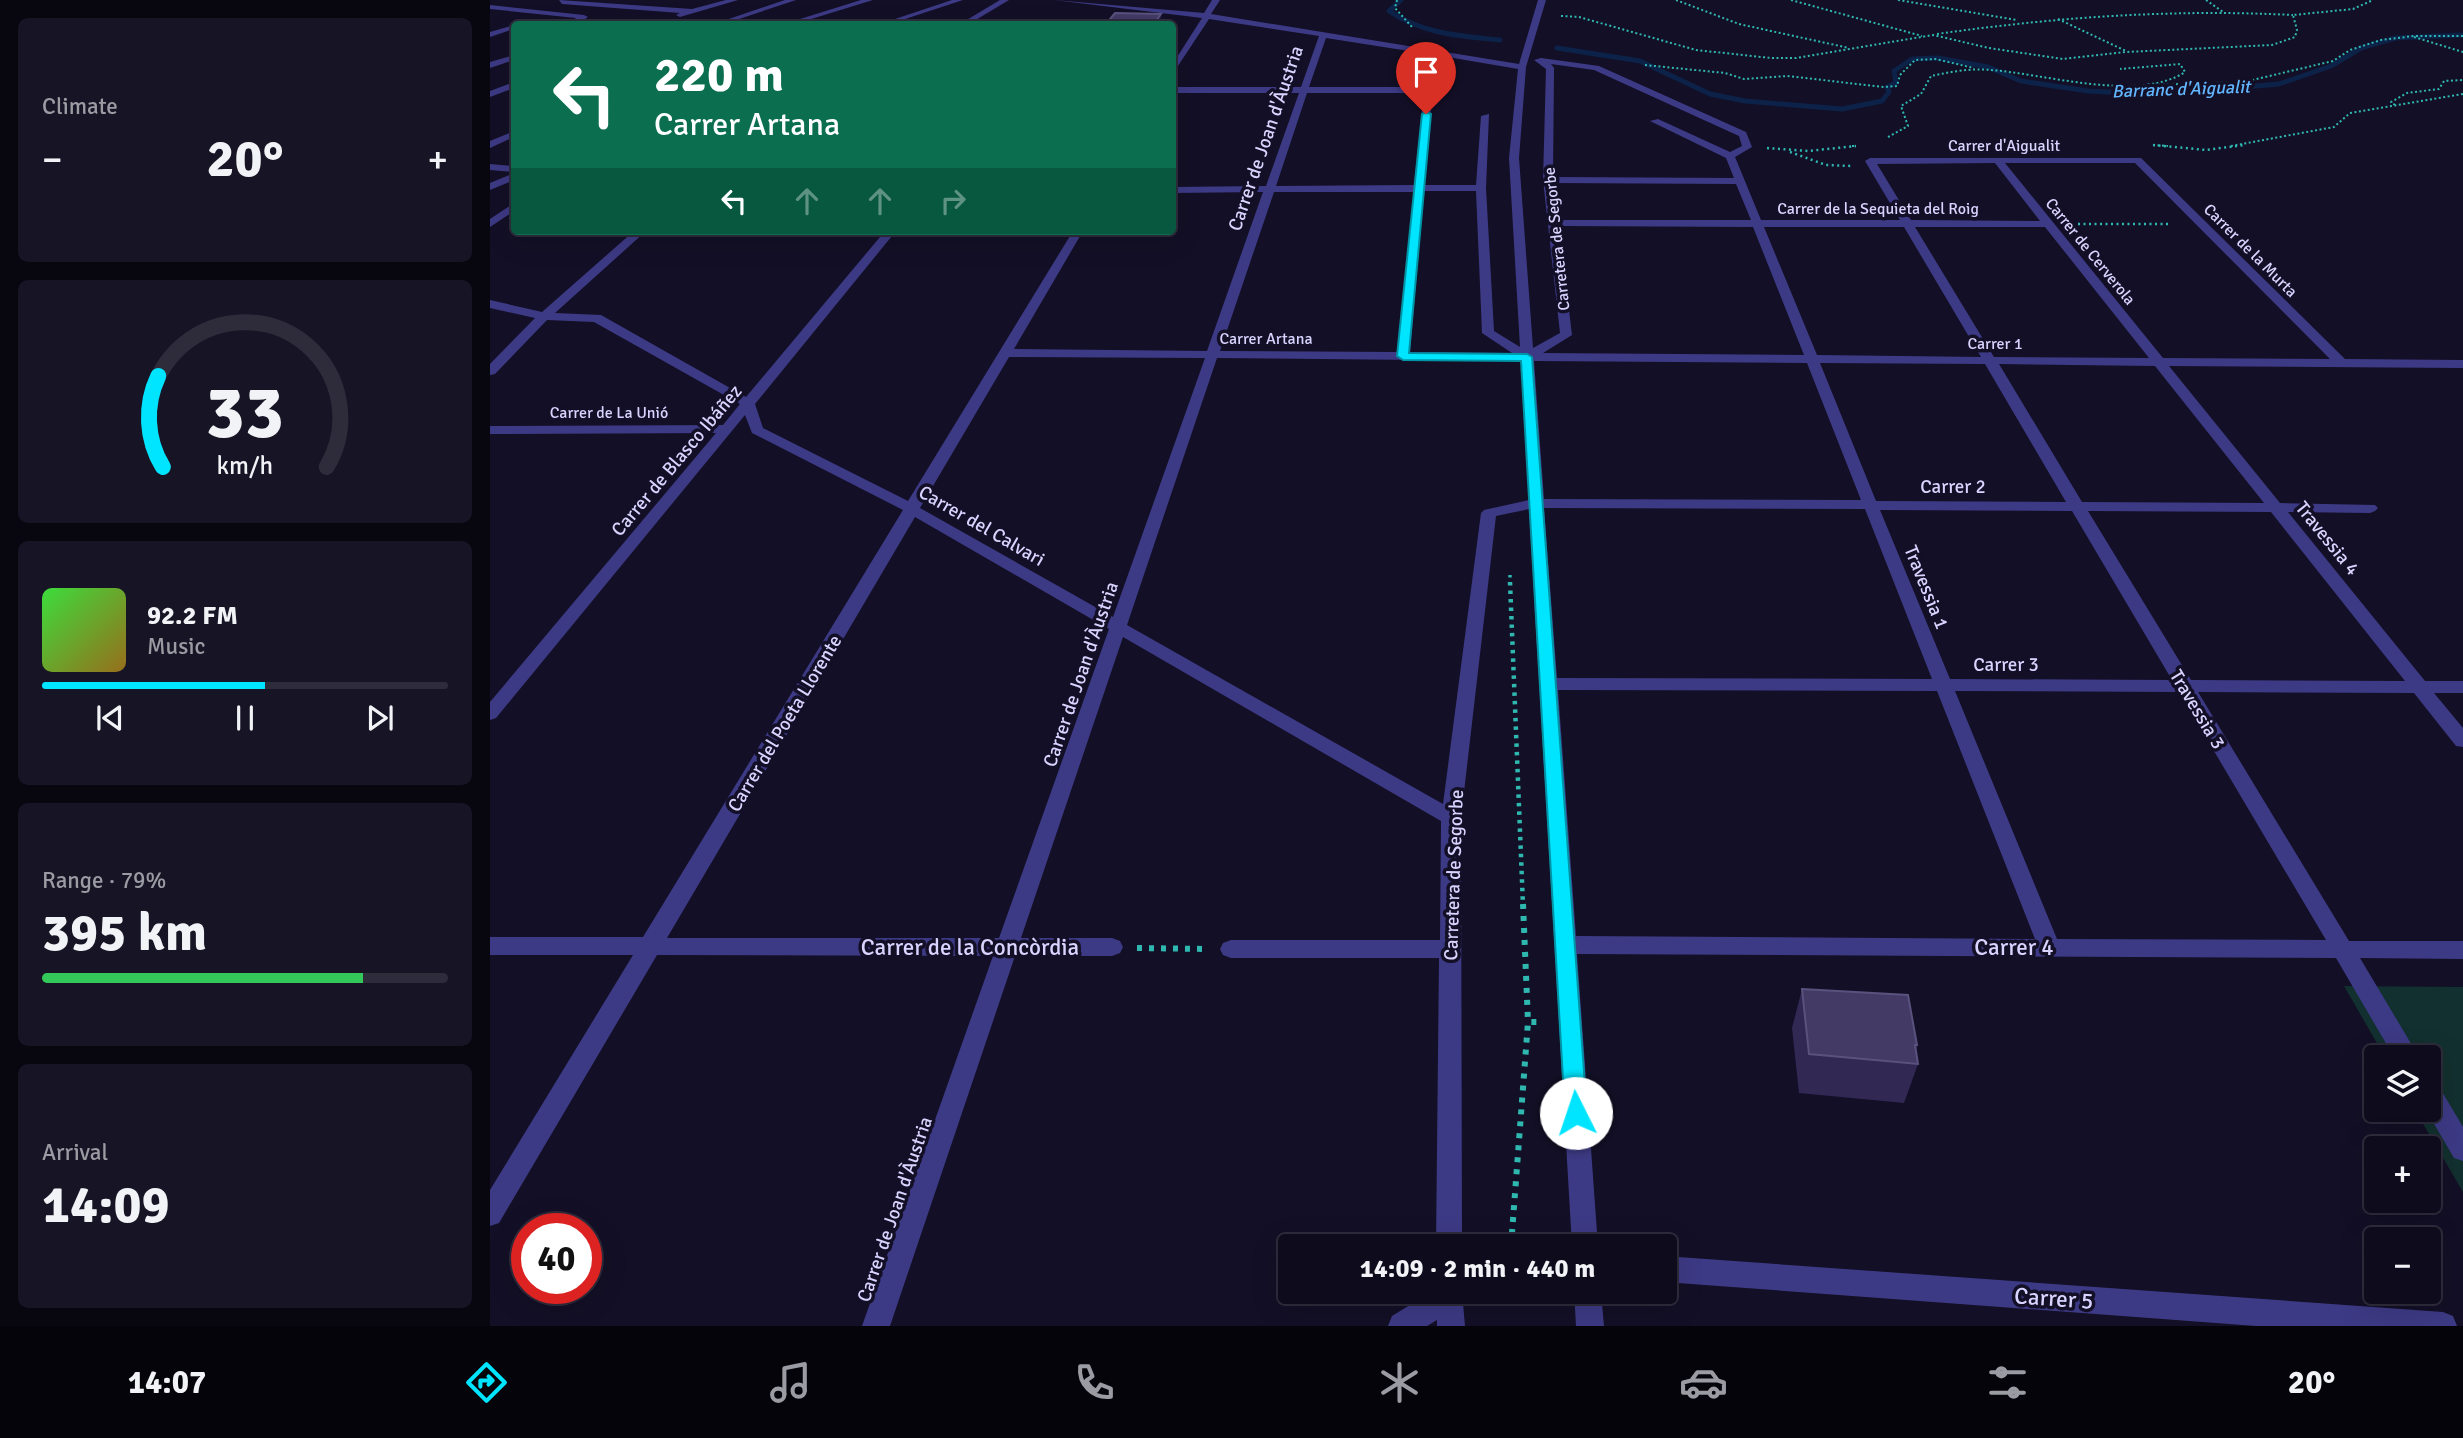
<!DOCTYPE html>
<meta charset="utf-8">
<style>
:root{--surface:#0e0b1c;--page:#171425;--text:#f1f3f6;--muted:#9b9ba3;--line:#2e2b3b;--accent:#00e5ff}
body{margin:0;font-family:Signika,sans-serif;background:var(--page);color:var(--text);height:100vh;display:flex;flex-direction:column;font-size:26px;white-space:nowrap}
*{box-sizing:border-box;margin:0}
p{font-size:23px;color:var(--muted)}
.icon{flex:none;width:38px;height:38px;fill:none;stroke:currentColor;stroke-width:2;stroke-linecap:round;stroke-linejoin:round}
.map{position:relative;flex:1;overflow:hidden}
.panel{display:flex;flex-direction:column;gap:18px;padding:18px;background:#08060f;width:490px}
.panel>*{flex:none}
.banner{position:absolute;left:21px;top:21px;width:665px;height:214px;border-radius:7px;box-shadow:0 7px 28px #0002,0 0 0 2px var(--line);background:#0b6e4f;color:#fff;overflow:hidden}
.buttons{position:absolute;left:1874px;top:1045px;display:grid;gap:14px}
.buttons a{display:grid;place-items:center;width:77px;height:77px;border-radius:7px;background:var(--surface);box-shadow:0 7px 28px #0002,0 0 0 2px var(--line);font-size:35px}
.speed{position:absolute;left:21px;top:1213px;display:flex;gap:14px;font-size:35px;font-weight:700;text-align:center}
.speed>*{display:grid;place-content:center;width:91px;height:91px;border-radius:50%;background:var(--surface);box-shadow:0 7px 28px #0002,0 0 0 2px var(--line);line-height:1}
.speed .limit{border:10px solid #d22;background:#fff;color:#111}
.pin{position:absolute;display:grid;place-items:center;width:60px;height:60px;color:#fff;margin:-72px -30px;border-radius:50% 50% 50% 0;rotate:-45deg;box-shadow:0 0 7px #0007}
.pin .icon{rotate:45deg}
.me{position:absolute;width:77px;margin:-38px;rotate:356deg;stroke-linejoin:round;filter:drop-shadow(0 0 5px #0008)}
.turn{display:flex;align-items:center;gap:24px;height:147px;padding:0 28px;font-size:32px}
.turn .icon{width:91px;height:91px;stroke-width:2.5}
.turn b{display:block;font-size:49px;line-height:60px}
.lanes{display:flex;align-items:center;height:66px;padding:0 28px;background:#0003;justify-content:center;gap:35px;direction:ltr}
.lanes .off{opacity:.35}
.big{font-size:52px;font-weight:700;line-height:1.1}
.panel .card{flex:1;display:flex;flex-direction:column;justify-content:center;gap:10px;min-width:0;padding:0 24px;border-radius:10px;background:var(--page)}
.panel .dial{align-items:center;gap:0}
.dial svg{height:182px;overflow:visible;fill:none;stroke:var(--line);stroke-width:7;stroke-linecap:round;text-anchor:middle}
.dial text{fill:var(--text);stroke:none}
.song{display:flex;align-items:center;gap:21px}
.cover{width:84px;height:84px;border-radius:10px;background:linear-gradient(135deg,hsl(120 70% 55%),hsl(40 70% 35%))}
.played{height:7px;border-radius:4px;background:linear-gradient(90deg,var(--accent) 55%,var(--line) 55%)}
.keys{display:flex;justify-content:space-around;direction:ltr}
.heat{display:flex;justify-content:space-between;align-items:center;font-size:38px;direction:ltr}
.charge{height:10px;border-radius:5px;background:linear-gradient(90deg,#34c759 79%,var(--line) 0)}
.trip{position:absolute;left:788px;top:1234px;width:399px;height:70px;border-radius:7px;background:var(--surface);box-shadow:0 7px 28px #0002,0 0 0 2px var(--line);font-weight:700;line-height:70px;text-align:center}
.dock{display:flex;height:112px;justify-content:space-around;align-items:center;background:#06040b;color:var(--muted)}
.dock .icon{width:49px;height:49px}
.dock .active{color:var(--accent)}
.dock b{font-size:32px;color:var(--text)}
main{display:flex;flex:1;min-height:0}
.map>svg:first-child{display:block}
</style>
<main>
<section class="panel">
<div class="card"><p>Climate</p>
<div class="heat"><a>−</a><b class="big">20°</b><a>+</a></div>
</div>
<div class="card dial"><svg viewBox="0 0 100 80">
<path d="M14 69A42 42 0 1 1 86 69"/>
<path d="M14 69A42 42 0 0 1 12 29" stroke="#00e5ff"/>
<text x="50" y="56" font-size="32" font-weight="700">33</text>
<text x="50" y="72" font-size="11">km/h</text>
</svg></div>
<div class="card">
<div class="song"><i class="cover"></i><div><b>92.2 FM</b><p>Music</p></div></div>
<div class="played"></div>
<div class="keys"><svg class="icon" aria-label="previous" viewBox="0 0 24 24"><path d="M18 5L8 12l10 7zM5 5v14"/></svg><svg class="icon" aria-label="pause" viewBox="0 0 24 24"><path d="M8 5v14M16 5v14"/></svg><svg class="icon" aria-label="next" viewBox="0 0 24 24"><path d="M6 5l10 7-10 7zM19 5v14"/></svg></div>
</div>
<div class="card"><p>Range · 79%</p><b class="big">395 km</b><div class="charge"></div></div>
<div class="card"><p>Arrival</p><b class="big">14:09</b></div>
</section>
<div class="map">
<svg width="1973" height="1326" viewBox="0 0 1973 1326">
<rect width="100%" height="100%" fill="#130f26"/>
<polygon fill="#12302f" points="1854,986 1973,987 1973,1192 1925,1110 1939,1110 1939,1057 1895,1057"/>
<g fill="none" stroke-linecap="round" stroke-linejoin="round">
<g stroke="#0c2248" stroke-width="5">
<path d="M911,0L899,11C933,34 970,36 1010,40"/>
<polyline points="1067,48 1150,61 1220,94 1255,101 1352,109 1392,101 1399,92 1397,87 1406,83 1404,71 1422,59 1448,58 1498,67 1531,81 1598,91 1654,94 1720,90 1789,84 1841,66 1871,48 1905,38 1973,35"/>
</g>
<g stroke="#2fb8b0" stroke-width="2" stroke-dasharray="2 2.5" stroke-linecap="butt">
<polyline points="907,0 905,8 922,27"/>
<polyline points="1186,0 1249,24 1359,48"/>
<polyline points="1301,0 1432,36"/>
<polyline points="1408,0 1527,20"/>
<polyline points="1716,0 1733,12"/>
<polyline points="1071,16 1089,17 1206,50 1281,58 1306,58 1443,35 1499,48 1573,59 1636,52 1782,45 1805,37 1807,30 1803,15 1863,9 1883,0"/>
<polyline points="1568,19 1636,51"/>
<path d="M1447,34C1566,17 1683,9 1803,15"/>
<polyline points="1924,37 1973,52"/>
<polyline points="1155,65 1235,73 1254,79 1297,76 1394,87 1407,86 1410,75 1425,60 1445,59 1484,68"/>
<polyline points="1659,85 1754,82 1843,61 1860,50 1891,40 1924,36 1973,36"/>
<polyline points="1905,105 1901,102 1917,93 1949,89 1954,81 1973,80"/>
<path d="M1398,137L1418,126L1411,106L1431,94L1441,76C1460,72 1480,68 1500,70C1552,73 1648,103 1695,72L1690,64L1630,69"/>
<polyline points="1663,145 1678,146"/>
<polyline points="1362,146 1366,146"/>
<polyline points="1741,146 1844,127 1860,113 1973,94"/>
</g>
<g stroke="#2fb8b0" stroke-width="2.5" stroke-dasharray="2 3.5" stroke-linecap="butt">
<polyline points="1663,145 1716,150 1754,145"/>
<polyline points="1277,148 1318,151 1366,146"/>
<polyline points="1300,152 1336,165 1362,166"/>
<polyline points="1588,224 1681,224"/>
</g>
<polyline stroke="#2fb8b0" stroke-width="3.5" stroke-dasharray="2.5 4.5" stroke-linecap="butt" points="1020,575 1020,584"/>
<polyline stroke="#2fb8b0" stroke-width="4.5" stroke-dasharray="3.5 5" stroke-linecap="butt" points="1020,582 1033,906"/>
<g stroke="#2fb8b0" stroke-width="6" stroke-dasharray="5 7" stroke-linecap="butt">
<polyline points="1033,904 1038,1022"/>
<polyline points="647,948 716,949"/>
<polyline points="1021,1246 1038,1022 1051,1022"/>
</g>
<g fill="#3d3a85" fill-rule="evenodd">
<polygon points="69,0 202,9 236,0 248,0 190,17 186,15 190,13 72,4"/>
<polygon points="295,0 306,0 234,24 224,24"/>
<polygon points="371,0 383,0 305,24 294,24"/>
<polygon points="462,0 473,0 400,24 390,24"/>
<polygon points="510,0 519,0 479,24 470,24"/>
<path d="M564,0L714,13L722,0H730L721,14L1029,64L1048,0H1056L1036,67L1029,158L1043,348L1070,333L1053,180L1056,69L1044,60L1051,58L1109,66L1256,132L1262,147L1245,157L1271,220H1410L1375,161L1380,158H1651L1855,359L1973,360V368L1679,366L1790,503L1885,505L1888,508L1885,511L1880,513L1798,512L1935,681H1973V693H1944L1973,728V747L1966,746L1924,693L1708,692L1859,941H1973V959L1870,958L1929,1057H1904L1846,958L1087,954L1108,1246H1082L1039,509L1006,516L971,818L972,1246H946L949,958H741L733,955L730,949L733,943L741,940H950L951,821L633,637L531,938H622L630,941L633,947L630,953L622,956H525L400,1326H372L503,956L167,955L9,1223L0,1226V1190L143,955H0V937H153L413,510L262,433L255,415L6,718L0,720V702L226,433L0,434V426L233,425L250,404L104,322L57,320L5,374L0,375V364L45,318L0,308V300L52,312L144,231H156L65,313L111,315L256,397L395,231H406L265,404L273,428L418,501L583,231H593L524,349L717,351L773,192L682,193V187L776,186L809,93H682V87H811L829,36L719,19L682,75V65L712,18ZM836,38L938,54L934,87H819ZM946,55L1028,69L1019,158L1030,347L1004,331L996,188L999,114L991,116L986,185H934ZM1061,64L1104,70L1249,136L1252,146L1240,152L1168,119L1160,121L1236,158L1244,178L1063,177L1064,68ZM817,93H934L924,185L786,186ZM1505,163L1550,221L1421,220L1387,164ZM1515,163H1645L1840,359L1673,358ZM1063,183L1246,184L1261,220H1068ZM934,191H986L992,333L1022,353L920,352ZM784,192H924L907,352L730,351ZM1069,226L1263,227L1314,355L1053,353L1082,335ZM1274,227H1414L1491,357L1327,355ZM1425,227H1555L1659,358L1504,357ZM519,357L715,358L623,617L430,508ZM727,358L1031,361L1039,500L994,510L991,513L953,804L637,625ZM1044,361L1317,363L1371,500L1054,499ZM1330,363L1495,364L1576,502L1386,501ZM1509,364L1665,366L1774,503L1592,502ZM1054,508L1375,509L1442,679L1067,678ZM1390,510L1582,511L1682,680L1460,679ZM1598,511L1781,512L1915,681L1701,680ZM425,517L619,629L509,938H177ZM1068,690L1447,691L1545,939L1086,936ZM1465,691L1689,692L1836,940L1567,939Z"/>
<polygon points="0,5 94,15 98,17 91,22 93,24 78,24 86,18 0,9"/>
<polygon points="185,20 210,24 175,24"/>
<polygon points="24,25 24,29 0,37 0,32"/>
<polygon points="21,56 24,56 24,60 0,68 0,62"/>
<polygon points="21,83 24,83 24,88 0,97 0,91"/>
<polygon points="24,131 24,137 0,148 0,141"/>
<polygon points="0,164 24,166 24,172 0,170"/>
<polygon points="24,173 24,180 0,190 0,183"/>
<polygon points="24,203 24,211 0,227 0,219"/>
<polygon points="1939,1082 1948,1085 1973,1127 1973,1161 1964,1158 1936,1110 1939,1110"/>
<polygon points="1174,1256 1953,1312 1963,1316 1967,1326 1766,1326 1174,1282"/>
<polygon points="941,1292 972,1292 975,1326 947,1326 947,1320 937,1326 898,1326 902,1316"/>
<polygon points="1084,1292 1111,1292 1114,1326 1086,1326"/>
</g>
</g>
<polygon fill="#312854" points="1312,989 1427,1045 1426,1050 1428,1064 1414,1103 1309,1093 1302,1028"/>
<polygon fill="#1d163a" points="671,14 673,24 664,24"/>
<g fill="#433a66" stroke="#5a527e" stroke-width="2">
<polygon points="625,13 671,14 664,24 616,24"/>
<polygon points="1312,989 1418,995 1427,1045 1425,1045 1428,1064 1319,1054"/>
</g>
<polygon fill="#00e5ff" stroke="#0095a6" stroke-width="2" points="936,112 941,114 919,353 1037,354 1042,357 1097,1113 1094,1120 1086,1123 1078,1120 1075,1113 1031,361 913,360 907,356 932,114"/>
<g text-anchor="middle" stroke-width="7" stroke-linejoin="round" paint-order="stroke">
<g font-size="16" fill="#d9d4ff" stroke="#130f26">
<text x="1514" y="151">Carrer d'Aigualit</text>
<text x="1388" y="214">Carrer de la Sequieta del Roig</text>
<text transform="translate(1066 239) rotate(-96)" y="6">Carretera de Segorbe</text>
<text transform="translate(1761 250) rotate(45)" y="6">Carrer de la Murta</text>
<text transform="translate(1601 251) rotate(51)" y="6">Carrer de Cerverola</text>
<text x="776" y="344">Carrer Artana</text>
<text x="1505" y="349">Carrer 1</text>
<text x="119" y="418">Carrer de La Unió</text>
</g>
<g font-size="18" font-style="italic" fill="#62b6ff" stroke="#130f26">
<text transform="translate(1691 89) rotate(-2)" y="6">Barranc d'Aigualit</text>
</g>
<g font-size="19" fill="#d9d4ff" stroke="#130f26">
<text transform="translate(775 138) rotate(-71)" y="7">Carrer de Joan d'Àustria</text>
<text transform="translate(186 460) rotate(-50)" y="7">Carrer de Blasco Ibáñez</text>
<text x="1463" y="493">Carrer 2</text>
<text transform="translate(492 525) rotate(30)" y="7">Carrer del Calvari</text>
<text transform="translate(1838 538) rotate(51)" y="7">Travessia 4</text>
<text transform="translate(1437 587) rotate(68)" y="7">Travessia 1</text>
<text x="1516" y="671">Carrer 3</text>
<text transform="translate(590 674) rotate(-71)" y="7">Carrer de Joan d'Àustria</text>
<text transform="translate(1708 709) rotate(59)" y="7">Travessia 3</text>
<text transform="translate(294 723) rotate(-59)" y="7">Carrer del Poeta Llorente</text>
<text transform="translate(963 875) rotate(-88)" y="7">Carretera de Segorbe</text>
<text transform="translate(404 1209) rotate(-71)" y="7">Carrer de Joan d'Àustria</text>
</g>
<g font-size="23" fill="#d9d4ff" stroke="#130f26">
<text x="480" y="955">Carrer de la Concòrdia</text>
<text x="1524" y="955">Carrer 4</text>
<text transform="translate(1564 1298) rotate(4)" y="8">Carrer 5</text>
</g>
</g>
</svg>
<div class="buttons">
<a><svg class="icon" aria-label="layers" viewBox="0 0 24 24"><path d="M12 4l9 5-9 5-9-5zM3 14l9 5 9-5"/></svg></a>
<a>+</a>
<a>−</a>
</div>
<div class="speed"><div class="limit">40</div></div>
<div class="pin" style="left:936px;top:114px;background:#d93025"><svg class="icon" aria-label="arrive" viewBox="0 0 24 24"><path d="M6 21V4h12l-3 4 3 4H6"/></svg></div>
<svg class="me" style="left:1086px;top:1113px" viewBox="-20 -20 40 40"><circle r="19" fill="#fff"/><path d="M0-13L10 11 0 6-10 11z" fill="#00e5ff"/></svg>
<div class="trip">14:09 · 2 min · 440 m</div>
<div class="banner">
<div class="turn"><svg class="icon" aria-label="left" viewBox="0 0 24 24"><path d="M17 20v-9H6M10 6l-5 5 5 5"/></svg><div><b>220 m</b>Carrer Artana</div></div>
<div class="lanes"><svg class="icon" aria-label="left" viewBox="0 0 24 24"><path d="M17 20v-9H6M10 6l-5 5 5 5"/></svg><svg class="icon off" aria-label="ahead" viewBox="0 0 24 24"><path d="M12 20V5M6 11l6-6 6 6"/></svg><svg class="icon off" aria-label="ahead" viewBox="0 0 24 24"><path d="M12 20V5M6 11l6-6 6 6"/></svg><svg class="icon off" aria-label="right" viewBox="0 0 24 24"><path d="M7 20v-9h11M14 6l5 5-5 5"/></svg></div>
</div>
</div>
</main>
<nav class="dock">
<b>14:07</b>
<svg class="icon active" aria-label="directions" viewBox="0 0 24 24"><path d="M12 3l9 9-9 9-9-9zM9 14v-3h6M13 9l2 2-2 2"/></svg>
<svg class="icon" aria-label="music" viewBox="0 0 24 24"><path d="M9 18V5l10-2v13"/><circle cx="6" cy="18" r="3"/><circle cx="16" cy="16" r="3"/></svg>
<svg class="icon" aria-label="phone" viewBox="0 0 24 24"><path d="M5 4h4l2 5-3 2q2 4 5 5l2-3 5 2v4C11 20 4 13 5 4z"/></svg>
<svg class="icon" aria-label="climate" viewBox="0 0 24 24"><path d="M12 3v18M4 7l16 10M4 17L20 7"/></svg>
<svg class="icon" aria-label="car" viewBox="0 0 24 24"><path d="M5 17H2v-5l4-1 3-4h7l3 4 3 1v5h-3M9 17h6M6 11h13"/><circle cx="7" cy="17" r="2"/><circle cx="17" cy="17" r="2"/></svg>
<svg class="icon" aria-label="filters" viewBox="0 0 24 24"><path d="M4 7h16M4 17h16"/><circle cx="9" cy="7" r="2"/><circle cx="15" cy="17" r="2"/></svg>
<b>20°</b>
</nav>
